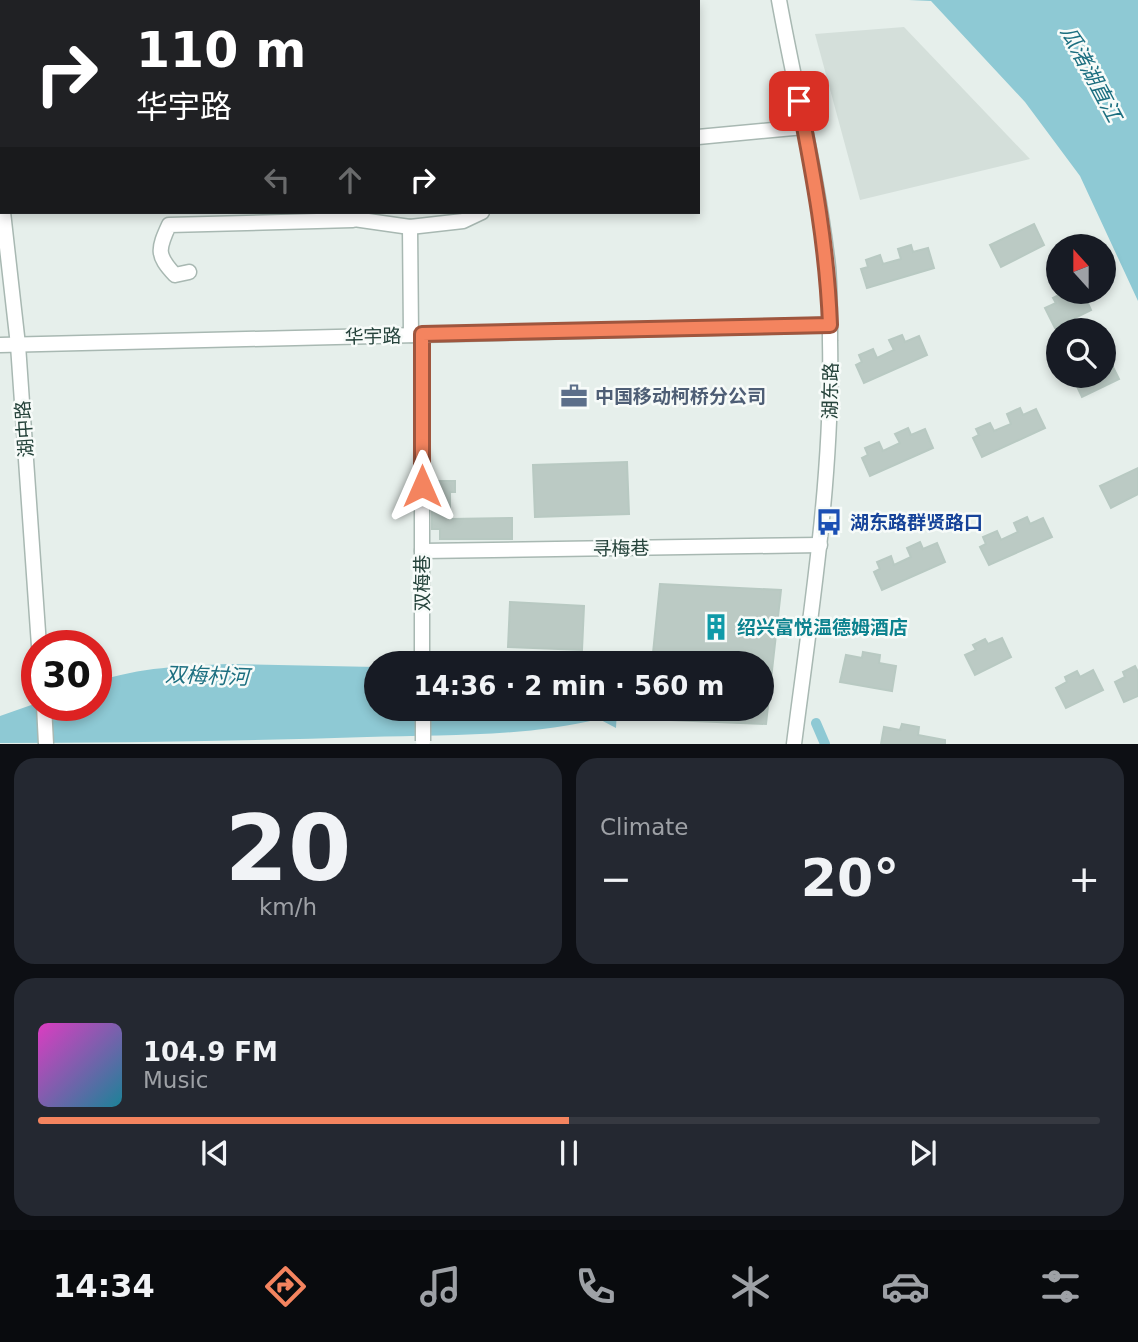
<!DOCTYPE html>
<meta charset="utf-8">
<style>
:root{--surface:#171b24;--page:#242831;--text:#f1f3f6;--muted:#9ea1a6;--line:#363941;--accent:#f4845f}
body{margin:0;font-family:"DejaVu Sans","Noto Sans SC",sans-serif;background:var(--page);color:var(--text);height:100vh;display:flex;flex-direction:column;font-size:26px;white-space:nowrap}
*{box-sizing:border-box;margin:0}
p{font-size:23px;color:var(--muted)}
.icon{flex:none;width:38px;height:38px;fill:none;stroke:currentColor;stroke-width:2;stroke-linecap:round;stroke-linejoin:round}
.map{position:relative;height:744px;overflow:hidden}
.panel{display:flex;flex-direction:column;gap:14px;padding:14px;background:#0d0f14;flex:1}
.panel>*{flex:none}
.top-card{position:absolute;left:0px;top:0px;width:700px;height:214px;box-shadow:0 4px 10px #0003;background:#202124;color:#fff;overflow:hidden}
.needle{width:46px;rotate:339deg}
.fabs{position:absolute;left:1046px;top:234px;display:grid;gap:14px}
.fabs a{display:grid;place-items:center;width:70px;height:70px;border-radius:50%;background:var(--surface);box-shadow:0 4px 10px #0003;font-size:35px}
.speed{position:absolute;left:21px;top:630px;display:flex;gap:14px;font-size:35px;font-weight:700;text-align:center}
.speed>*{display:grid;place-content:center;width:91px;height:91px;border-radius:50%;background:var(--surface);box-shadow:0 4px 10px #0003;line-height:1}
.speed .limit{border:10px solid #d22;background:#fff;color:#111}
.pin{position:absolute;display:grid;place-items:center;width:60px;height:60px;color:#fff;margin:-30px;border-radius:14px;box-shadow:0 4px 10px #0006}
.me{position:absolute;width:77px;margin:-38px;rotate:0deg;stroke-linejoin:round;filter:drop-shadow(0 0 5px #0008)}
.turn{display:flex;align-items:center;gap:24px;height:147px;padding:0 21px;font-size:32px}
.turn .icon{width:91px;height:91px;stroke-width:2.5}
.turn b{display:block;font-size:49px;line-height:60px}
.lanes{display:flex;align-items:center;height:66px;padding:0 21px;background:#0003;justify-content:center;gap:35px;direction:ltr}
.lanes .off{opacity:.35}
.big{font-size:52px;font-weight:800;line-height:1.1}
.panel .widget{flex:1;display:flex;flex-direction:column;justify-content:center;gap:10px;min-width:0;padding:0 24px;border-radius:21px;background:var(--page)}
.panel .dial{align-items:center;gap:0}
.dial b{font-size:91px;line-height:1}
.song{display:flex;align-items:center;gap:21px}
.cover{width:84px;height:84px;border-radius:10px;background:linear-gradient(135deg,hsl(310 70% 55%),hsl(190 70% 35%))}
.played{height:7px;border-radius:4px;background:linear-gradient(90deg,var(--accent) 50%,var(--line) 50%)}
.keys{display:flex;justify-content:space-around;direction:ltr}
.heat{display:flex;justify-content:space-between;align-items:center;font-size:38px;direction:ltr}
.panel .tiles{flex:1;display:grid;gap:14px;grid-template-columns:1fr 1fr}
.widget:last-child{grid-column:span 2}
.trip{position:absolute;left:364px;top:651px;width:410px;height:70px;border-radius:35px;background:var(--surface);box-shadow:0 4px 10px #0003;font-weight:800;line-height:70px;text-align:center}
.tabs{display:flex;height:112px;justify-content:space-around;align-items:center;background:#090b0e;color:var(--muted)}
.tabs .icon{width:49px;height:49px}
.tabs .active{color:var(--accent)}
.tabs b{font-size:32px;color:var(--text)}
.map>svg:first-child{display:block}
</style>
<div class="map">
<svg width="1138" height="744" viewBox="0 0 1138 744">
<rect width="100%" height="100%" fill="#e6efeb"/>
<polygon fill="#d4dfda" points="904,27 1030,159 860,200 815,34"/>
<g fill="#8ec9d4">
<polygon points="909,0 1138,0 1138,301 1080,176 1025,102 931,1"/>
<path d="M229,664L376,667V709H617L616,728L599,719C525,737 444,735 367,737C244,741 122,743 0,743V716L37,703V705H96V682C140,667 183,666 229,664Z"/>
</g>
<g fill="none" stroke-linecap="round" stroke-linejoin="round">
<polyline stroke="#8ec9d4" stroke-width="10" points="816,723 825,744"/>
</g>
<g fill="#bbcac4" stroke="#b8c9c2" stroke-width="2">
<polygon points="1034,224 1044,245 1001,267 990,245"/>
<polygon points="911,245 913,252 928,248 934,268 867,288 861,269 868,267 866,260 880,255 883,264 901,259 898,249"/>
<polygon points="1065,292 1068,297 1083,292 1091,310 1055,328 1045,308 1056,303 1053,298"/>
<polygon points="902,335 905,342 919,336 927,355 864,383 856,365 862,362 859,355 873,349 877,358 894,350 889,340"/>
<polygon points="1104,349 1119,379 1082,397 1072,376 1104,376"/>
<polygon points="1020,408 1023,415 1036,409 1045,428 982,457 973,438 979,435 976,429 990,423 994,431 1011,424 1007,414"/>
<polygon points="908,428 911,435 925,429 933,448 870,476 862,458 868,455 865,448 879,442 883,451 900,443 895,434"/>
<polygon points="627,462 629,514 535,517 533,465"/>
<polygon points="1138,468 1138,494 1111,508 1100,486"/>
<polygon points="432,481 455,481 455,492 450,492 450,519 512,518 512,539 440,539 440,529 432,529"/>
<polygon points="1027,517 1030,524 1043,518 1052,537 989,565 980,547 986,544 983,537 997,531 1001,540 1018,532 1014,523"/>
<polygon points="920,542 923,549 937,543 945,562 882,590 874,572 880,569 877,562 891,556 894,565 911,557 907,548"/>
<polygon points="660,584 781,590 766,724 647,719 648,709 761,709 761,663 652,663"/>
<polygon points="510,602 584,606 582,650 508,647"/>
<polygon points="1002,638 1011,657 975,675 965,655 976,650 973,645 985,639 988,644"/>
<polygon points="863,652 880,655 879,663 896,666 892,691 840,682 846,655 862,658"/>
<polygon points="1135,666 1138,672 1138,696 1124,702 1115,682 1125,677 1123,672"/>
<polygon points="1093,670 1103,690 1066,708 1056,688 1067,682 1065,677 1077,671 1080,677"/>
<polygon points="902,724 919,727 918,735 945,740 945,744 881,744 884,727 900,730"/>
</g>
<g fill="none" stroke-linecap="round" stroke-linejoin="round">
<defs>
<g id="minor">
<path d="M779,0C795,89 818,177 828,267C830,291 830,317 830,341C833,476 811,610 794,744"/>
<polyline points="698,137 804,127"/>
<polyline points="0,138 2,138"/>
<polyline points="0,179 2,195"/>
<polyline points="3,212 18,345 39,646"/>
<polyline points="347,218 410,227 463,221 482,212"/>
<polyline points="410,227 411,335"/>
<path d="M189,272L175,275C156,255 158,249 169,225L353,220"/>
<polyline points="422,334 422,663"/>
<polyline points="0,345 830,325"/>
<polyline points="422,551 820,545"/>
</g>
</defs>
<use href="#minor" stroke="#a8b8b2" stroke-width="17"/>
<use href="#minor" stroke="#fff" stroke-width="14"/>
<defs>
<g id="minor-bridge">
<polyline points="44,705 46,744"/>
<polyline points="423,709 423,741"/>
</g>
</defs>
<use href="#minor-bridge" stroke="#a8b8b2" stroke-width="17" stroke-linecap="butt"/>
<use href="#minor-bridge" stroke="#fff" stroke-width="14"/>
</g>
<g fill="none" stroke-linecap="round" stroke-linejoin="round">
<defs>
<path id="route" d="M422,486V334L830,325C827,247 814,177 799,101"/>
</defs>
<use href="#route" stroke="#9f563e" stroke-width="18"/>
<use href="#route" stroke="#f4845f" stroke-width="12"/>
</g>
<defs>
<symbol id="office-bare" viewBox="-9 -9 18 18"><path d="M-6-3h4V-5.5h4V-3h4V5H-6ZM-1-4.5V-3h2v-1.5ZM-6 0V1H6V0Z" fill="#5c6f8a" stroke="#f7fbf9" stroke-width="2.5" paint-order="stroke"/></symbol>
<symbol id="bus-bare" viewBox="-9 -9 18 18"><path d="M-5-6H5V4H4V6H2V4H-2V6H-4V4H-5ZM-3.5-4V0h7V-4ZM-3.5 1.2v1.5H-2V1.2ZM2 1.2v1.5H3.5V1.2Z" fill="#1a4fb4" stroke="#f7fbf9" stroke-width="2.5" paint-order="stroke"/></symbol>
<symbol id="building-bare" viewBox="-9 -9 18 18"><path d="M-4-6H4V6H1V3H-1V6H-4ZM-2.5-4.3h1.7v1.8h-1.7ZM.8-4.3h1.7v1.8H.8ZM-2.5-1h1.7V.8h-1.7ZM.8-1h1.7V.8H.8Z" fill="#0f9aa8" stroke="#f7fbf9" stroke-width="2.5" paint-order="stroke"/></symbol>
</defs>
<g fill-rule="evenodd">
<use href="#office-bare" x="555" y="377" width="38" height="38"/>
<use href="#bus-bare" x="810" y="503" width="38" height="38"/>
<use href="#building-bare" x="697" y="608" width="38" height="38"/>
</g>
<g text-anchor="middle" stroke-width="5" stroke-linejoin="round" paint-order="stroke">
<g font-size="19" fill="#24423a" stroke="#f7fbf9">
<text transform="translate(373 336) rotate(-1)" y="7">华宇路</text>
<text transform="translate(830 391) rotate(-89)" y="7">湖东路</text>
<text transform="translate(24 429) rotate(-94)" y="7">湖中路</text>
<text transform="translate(621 548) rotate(-1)" y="7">寻梅巷</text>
<text transform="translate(422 583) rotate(-90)" y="7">双梅巷</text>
</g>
<g font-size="19" font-weight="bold" fill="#4e5e75" stroke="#f7fbf9" text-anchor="start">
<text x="595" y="403">中国移动柯桥分公司</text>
</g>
<g font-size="19" font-weight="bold" fill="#164399" stroke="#f7fbf9" text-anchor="start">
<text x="850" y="529">湖东路群贤路口</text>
</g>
<g font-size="19" font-weight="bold" fill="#0d838f" stroke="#f7fbf9" text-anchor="start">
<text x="737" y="634">绍兴富悦温德姆酒店</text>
</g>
<g font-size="21" font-style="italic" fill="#1c6f80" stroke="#f7fbf9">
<text transform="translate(1091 74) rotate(62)" y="7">瓜渚湖直江</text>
<text transform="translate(207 676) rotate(2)" y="7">双梅村河</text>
</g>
</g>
</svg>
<div class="fabs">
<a><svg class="needle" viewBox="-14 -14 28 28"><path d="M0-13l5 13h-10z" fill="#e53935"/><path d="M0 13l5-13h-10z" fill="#9ea1a6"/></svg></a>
<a><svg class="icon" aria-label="search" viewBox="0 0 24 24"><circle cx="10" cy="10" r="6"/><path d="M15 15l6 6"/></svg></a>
</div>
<div class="speed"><div class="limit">30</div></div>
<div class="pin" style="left:799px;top:101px;background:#d93025"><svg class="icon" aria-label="arrive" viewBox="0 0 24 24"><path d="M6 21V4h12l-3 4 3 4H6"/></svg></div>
<svg class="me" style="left:422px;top:486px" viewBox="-20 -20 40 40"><path d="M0-17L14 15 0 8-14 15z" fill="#f4845f" stroke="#fff" stroke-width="4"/></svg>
<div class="trip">14:36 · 2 min · 560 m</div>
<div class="top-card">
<div class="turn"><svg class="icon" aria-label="right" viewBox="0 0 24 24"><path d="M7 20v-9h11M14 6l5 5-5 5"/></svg><div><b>110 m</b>华宇路</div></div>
<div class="lanes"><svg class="icon off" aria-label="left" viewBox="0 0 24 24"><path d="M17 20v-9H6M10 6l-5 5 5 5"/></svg><svg class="icon off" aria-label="ahead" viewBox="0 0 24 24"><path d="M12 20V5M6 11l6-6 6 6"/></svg><svg class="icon" aria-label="right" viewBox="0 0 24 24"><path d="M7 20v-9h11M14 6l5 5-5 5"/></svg></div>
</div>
</div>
<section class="panel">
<div class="tiles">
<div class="widget dial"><b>20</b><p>km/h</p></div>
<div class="widget"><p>Climate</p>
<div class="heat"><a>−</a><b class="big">20°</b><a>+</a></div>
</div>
<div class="widget">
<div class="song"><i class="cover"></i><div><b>104.9 FM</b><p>Music</p></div></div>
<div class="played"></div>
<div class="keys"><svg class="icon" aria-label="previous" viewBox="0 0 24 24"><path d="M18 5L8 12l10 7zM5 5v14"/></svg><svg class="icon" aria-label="pause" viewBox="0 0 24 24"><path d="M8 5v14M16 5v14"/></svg><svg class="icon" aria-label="next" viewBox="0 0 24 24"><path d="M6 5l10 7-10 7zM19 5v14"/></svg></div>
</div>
</div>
</section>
<nav class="tabs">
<b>14:34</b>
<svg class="icon active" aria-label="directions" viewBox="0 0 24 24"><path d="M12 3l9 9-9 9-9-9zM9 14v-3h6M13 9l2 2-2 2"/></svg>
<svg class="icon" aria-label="music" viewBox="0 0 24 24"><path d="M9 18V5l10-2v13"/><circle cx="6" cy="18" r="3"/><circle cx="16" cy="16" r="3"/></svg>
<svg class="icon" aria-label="phone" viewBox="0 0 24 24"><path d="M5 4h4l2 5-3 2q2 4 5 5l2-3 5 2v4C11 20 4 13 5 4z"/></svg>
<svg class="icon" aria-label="climate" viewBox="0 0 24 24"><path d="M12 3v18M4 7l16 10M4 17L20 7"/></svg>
<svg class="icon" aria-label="car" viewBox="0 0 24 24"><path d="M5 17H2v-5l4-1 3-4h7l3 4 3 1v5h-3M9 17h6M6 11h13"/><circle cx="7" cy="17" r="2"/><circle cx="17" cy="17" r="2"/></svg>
<svg class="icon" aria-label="filters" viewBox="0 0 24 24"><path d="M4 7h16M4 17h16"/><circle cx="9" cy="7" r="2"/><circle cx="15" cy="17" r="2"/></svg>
</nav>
